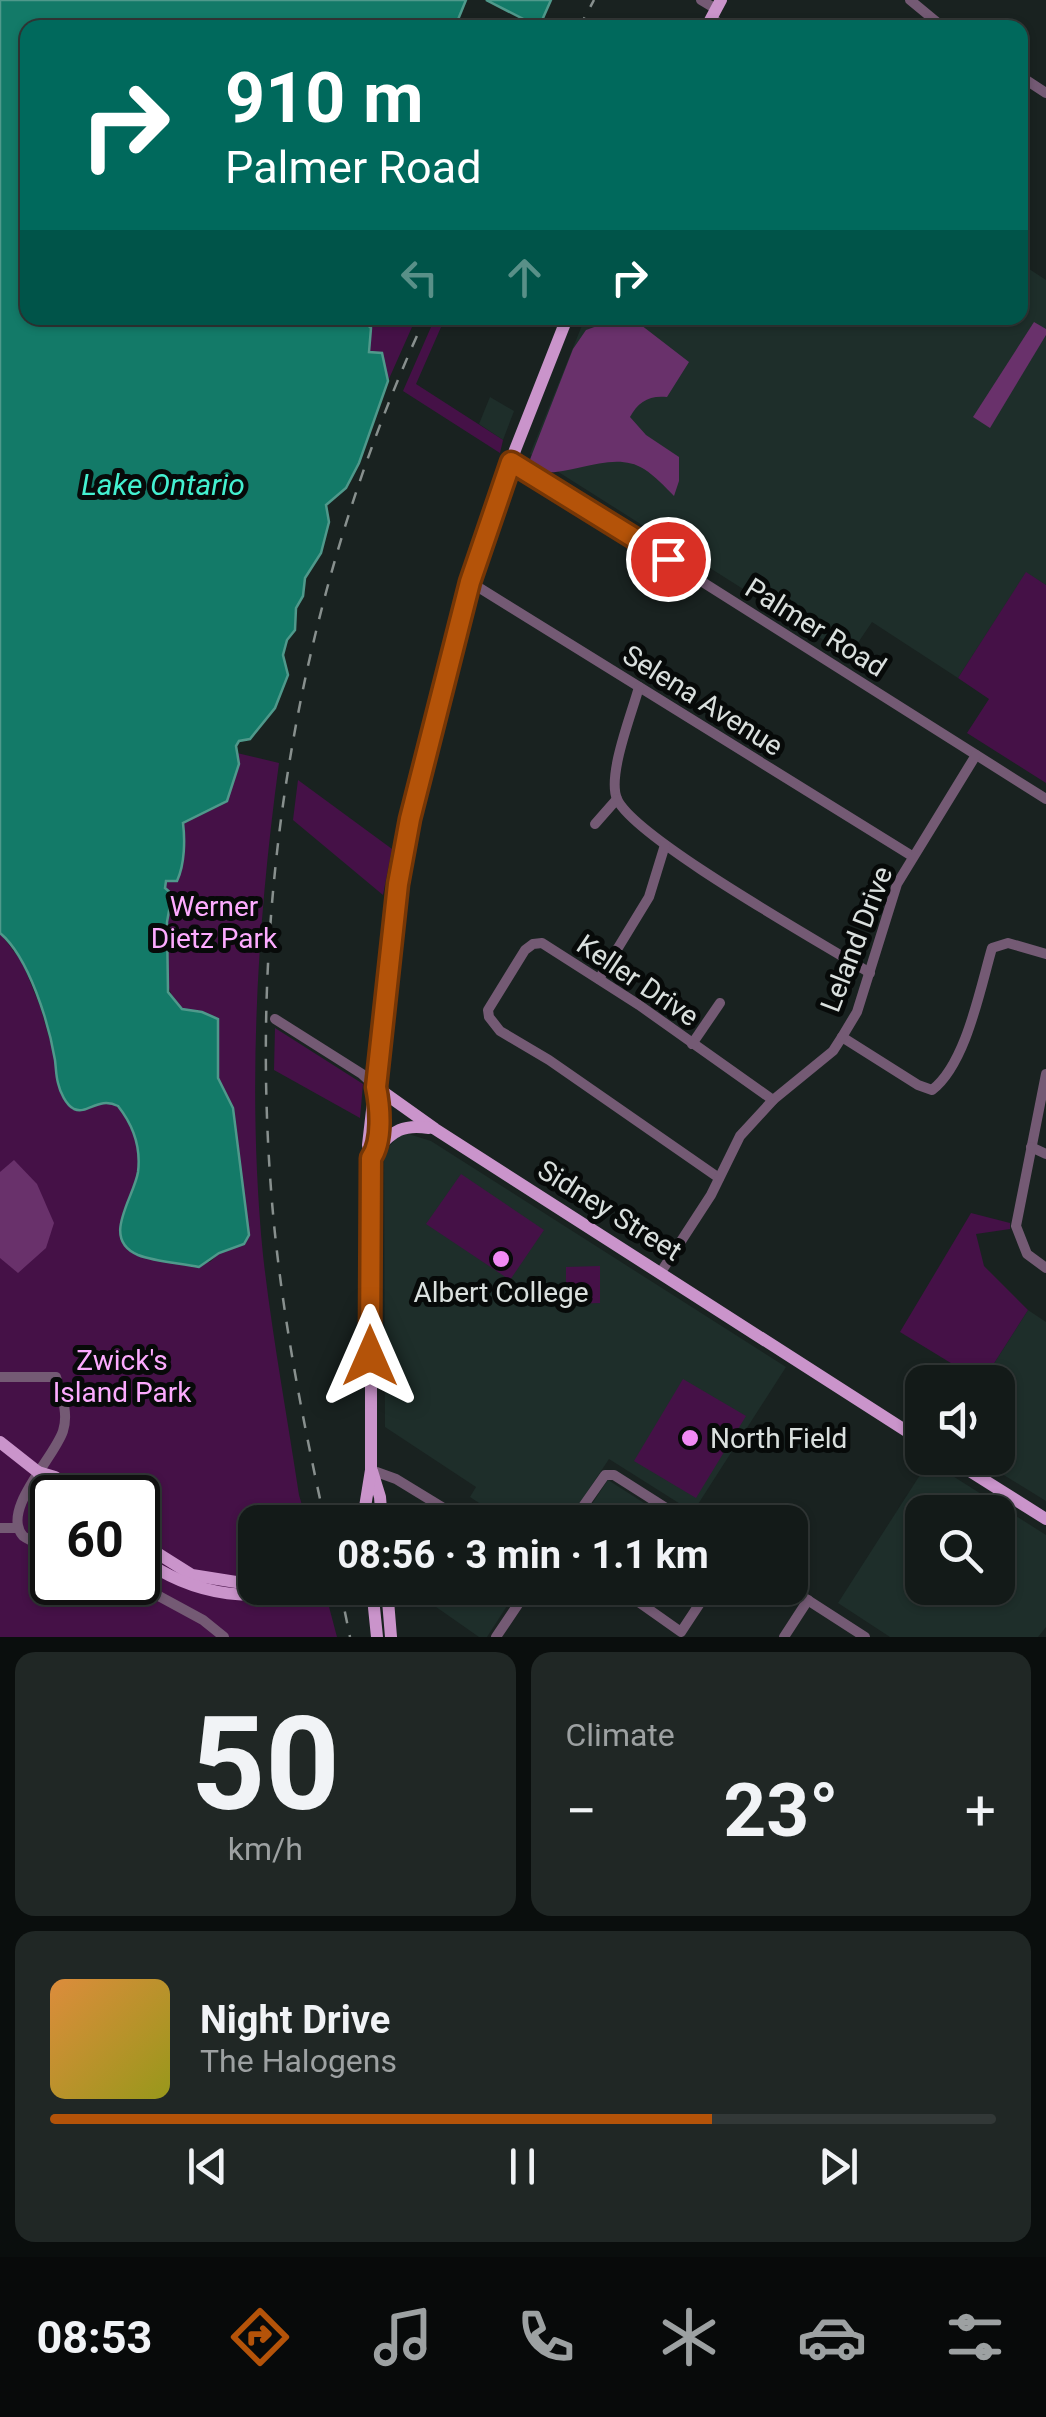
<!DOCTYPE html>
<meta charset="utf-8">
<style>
:root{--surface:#131a18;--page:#202725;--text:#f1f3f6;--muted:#9da1a2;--line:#323837;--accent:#b45309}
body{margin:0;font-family:Roboto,sans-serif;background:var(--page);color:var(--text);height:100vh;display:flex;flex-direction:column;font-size:38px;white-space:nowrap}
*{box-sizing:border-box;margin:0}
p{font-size:32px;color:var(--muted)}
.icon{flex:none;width:55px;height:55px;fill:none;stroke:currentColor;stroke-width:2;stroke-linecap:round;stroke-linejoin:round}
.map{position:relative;height:1637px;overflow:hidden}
.sheet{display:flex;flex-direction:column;gap:15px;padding:15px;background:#0a0e0d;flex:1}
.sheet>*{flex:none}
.banner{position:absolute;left:20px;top:20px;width:1008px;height:305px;border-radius:20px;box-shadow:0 2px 8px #0004,0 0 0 2px var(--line);background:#00695c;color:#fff;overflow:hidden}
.controls{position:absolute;left:905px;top:1365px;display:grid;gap:20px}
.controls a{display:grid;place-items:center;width:110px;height:110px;border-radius:20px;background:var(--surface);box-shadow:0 2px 8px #0004,0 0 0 2px var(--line);font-size:50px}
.speed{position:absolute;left:30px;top:1475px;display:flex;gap:20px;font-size:50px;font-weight:700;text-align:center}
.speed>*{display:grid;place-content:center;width:130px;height:130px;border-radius:50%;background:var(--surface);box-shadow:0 2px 8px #0004,0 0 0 2px var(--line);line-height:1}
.speed .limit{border:5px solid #111;border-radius:15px;background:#fff;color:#111}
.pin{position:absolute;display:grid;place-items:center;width:85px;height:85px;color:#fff;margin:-42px;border:5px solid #fff;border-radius:50%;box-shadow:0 2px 10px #0007}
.me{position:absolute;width:110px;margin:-55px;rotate:0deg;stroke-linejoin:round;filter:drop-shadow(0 0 8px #0008)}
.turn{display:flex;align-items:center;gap:35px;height:210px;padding:0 40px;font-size:45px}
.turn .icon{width:130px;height:130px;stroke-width:2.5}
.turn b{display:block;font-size:70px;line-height:85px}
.lanes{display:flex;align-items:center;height:95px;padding:0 40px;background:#0003;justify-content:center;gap:50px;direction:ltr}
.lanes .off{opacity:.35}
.big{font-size:75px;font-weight:700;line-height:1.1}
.sheet .tile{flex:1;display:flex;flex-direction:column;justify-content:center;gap:15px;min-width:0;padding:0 35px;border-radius:20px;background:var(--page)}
.sheet .dial{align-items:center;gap:0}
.dial b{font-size:130px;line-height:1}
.song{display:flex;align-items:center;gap:30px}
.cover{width:120px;height:120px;border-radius:15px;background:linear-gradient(135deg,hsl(30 70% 55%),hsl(60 70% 35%))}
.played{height:10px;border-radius:5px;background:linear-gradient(90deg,var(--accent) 70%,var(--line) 70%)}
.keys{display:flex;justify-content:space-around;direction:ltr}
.heat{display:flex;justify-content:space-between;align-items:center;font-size:55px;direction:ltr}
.sheet .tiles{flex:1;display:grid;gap:15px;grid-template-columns:1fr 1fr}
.tile:last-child{grid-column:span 2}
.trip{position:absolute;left:238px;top:1505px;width:570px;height:100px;border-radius:20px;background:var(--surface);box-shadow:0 2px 8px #0004,0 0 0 2px var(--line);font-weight:700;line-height:100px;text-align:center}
.dock{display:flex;height:160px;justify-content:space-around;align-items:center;background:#080a0a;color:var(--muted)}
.dock .icon{width:70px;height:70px}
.dock .current{color:var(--accent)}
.dock b{font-size:45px;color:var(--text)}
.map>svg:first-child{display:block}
</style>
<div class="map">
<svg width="1046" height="1637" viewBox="0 0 1046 1637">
<rect width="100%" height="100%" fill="#192220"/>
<g fill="#1e2e2a" fill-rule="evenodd">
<polygon points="1020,263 1046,280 1046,585 1026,573 958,678 872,622 849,656 530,454 585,318 1020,318"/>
<polygon points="490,397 514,411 503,440 479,424"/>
<polygon points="402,1132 431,1141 786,1367 693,1512 609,1459 567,1522 508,1522 470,1497 476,1487 385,1427 384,1152"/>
<polygon points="1028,1310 1046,1322 1046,1501 976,1458 998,1458 998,1382 982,1382"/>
<path d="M929,1461L1046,1535V1627L1038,1637H890L838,1603ZM998,1512V1588H922V1512Z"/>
<polygon points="608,1480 644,1503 632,1522 593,1522 584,1516"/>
<polygon points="409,1588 502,1588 514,1595 487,1637 479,1637"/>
</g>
<g fill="#451147" fill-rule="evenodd">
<polygon points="360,318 416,318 388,381 382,354 369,353"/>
<polygon points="435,318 445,318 416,384 503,440 500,453 403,391"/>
<polygon points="1026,572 1046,585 1046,783 967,733 989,699 958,678"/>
<path d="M237,753L279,763C257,925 247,1091 263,1255C272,1335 287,1415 299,1495L307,1522H255V1588H324L337,1637H0V933L22,962L40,1006L55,1058L58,1085L83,1110L108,1101C145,1119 147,1182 123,1211L146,1257L210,1262L219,1253L244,1244L249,1234L233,1108L218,1077V1022L202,1012L182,1009C156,987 166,926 172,894L165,888L166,881L181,873L185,833L183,823L220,806L239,764ZM52,1498H138V1582H52Z"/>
<polygon points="298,780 392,849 383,895 293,820"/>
<polygon points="275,1028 363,1084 360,1118 274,1070"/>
<polygon points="461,1174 544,1230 510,1280 426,1224"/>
<polygon points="971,1213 1010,1223 1010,1229 976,1234 984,1266 1028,1310 982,1382 900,1332"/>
<polygon points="600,1266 600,1303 566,1304 566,1267"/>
<polygon points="683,1379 746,1416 696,1498 634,1461"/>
</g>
<g fill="#69316b">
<path d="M611,321L641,325L689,362L667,397C649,395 638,402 630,417L646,435L679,457V481L674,496C665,487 655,476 644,469C613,449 571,477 536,472L529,462L573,349L586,330Z"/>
<polygon points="1034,322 1046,329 1046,335 990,428 973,417"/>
<polygon points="14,1160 37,1184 54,1223 46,1248 18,1273 0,1258 0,1172"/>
</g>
<g fill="#137a68" stroke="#4f998b" stroke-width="2.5">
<path d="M0,0H466L455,27L28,28V318H360L371,328L369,352L382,353L388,381L359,463L346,488L326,505L329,522L321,553L305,578L303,596L296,608L295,630L287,640L283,655L288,675L275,708L250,739L239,741L236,746L239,764L227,801L183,823C185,839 185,864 177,881H166L165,888L172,894L167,922L168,992L182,1009L202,1012L218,1019V1078L233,1108L249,1235L244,1244L219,1253L199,1267C180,1263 156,1262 138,1255C100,1239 134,1198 138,1172C141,1148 133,1125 118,1106C98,1096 88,1115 74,1109C66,1105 60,1092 58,1083C56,1076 56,1068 55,1060C49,1024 29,957 0,933Z"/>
<polygon points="486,0 551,0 539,27"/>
</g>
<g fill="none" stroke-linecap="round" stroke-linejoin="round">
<g stroke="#745a74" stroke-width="10">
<polyline points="701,0 716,9"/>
<polyline points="910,0 944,28"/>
<polyline points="711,18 726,28"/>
<polyline points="1020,76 1046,93"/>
<polyline points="511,461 1046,799"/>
<polyline points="470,582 912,856"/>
<path d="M639,687C632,713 607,775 617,799C635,839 824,944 870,973"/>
<polyline points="595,824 617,799"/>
<polyline points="599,979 649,897 665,845"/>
<polyline points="275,1019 362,1074 376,1087"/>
<path d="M842,1037L918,1085L932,1090C966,1064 980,989 992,948L1008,943L1046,954"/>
<polyline points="692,1044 720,1003"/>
<polyline points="1046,1074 1016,1226 1027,1254 1046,1268"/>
<polyline points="1031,1147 1046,1154"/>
<polyline points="719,1178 549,1060 500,1031 489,1017 488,1010 525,950 533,944 542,943 639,1005 773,1100"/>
<polyline points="661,1272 711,1195 740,1136 773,1100 833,1051 842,1037 857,1012 897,884 976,755"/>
<path d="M0,1377H56C61,1394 69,1413 63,1431C55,1457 0,1510 23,1536C31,1542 43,1545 52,1549"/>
<polyline points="371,1470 396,1479 455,1515"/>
<polyline points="572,1522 605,1475 614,1475 688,1522"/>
<polyline points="0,1528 17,1528"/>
<polyline points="133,1582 203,1620 224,1637"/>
<polyline points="632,1588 630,1596 681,1632 710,1588"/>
<polyline points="789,1588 865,1637"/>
<polyline points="496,1637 529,1588"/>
<polyline points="784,1637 808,1600"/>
</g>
<g stroke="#ca94cb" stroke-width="12">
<polyline points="706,28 721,0"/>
<polyline points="376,1087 435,1129 922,1441"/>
<path d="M376,1150C393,1130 404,1124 429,1128"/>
<path d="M371,1158C383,1141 381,1108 376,1090"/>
<polyline points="0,1442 38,1472 44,1484 62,1498"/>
<polyline points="949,1458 1046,1519"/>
<polyline points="372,1471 380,1497 382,1522"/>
<polyline points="38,1472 55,1477 81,1498"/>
<polyline points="366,1522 365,1507 371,1470 371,1158 368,1145 398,884 410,819 470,582 515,450 567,318"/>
<polyline points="138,1541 192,1575 255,1585"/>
<path d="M138,1556C197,1600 256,1601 325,1588"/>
<polyline points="372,1588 377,1637"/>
<polyline points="387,1588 391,1637"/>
</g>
<g stroke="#88908e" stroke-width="2.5" stroke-dasharray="12 12" stroke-linecap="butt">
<polyline points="579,28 594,0"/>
<path d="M325,1522C302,1417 281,1310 272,1202C247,899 298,594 425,318"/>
<polyline points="340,1588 350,1637"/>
</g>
</g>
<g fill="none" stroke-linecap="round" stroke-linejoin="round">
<defs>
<path id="route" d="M370,1356L371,1158C383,1141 380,1107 376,1087L398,884L410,819L470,582L511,462L668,559"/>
</defs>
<use href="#route" stroke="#753606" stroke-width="25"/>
<use href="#route" stroke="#b45309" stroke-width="18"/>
</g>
<g fill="#f18af4" stroke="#070a09" stroke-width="4">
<circle cx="501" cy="1259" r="10"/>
<circle cx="690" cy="1438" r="10"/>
</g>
<g text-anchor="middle" stroke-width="10" stroke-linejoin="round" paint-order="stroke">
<g font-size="28" fill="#dae0de" stroke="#070a09">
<text transform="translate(816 627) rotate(32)" y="10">Palmer Road</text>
<text transform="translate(703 700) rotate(32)" y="10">Selena Avenue</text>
<text transform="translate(856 939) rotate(-69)" y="10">Leland Drive</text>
<text transform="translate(638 980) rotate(34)" y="10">Keller Drive</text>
<text transform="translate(610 1210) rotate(32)" y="10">Sidney Street</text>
</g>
<g font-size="28" fill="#fdabff" stroke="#070a09">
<text x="214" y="916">Werner<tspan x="214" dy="32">Dietz Park</tspan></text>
<text x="122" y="1370">Zwick's<tspan x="122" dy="32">Island Park</tspan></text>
</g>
<g font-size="28" fill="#dae0de" stroke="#070a09">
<text x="501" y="1302">Albert College</text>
<text x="710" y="1448" text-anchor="start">North Field</text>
</g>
<g font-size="30" font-style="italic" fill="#44f0d0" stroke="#070a09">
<text x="163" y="495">Lake Ontario</text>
</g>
</g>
</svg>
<div class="controls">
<a><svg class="icon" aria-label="sound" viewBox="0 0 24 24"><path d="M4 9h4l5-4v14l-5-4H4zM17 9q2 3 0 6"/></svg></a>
<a><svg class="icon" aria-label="search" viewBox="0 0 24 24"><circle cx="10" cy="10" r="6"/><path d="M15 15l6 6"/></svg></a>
</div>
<div class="speed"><div class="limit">60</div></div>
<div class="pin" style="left:668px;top:559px;background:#d93025"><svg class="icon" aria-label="arrive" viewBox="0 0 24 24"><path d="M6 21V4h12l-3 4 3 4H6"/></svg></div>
<svg class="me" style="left:370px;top:1356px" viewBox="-20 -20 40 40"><path d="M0-17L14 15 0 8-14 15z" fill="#b45309" stroke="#fff" stroke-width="4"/></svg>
<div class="trip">08:56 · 3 min · 1.1 km</div>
<div class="banner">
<div class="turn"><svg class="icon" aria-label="right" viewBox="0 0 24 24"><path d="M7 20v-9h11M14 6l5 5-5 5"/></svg><div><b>910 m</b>Palmer Road</div></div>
<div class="lanes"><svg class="icon off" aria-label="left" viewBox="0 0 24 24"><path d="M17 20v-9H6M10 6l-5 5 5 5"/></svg><svg class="icon off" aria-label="ahead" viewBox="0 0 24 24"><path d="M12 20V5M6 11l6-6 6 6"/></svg><svg class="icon" aria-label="right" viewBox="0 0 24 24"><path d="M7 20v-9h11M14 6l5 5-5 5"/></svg></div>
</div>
</div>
<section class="sheet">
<div class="tiles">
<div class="tile dial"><b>50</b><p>km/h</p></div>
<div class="tile"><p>Climate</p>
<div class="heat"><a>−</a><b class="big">23°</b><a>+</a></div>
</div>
<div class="tile">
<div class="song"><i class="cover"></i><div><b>Night Drive</b><p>The Halogens</p></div></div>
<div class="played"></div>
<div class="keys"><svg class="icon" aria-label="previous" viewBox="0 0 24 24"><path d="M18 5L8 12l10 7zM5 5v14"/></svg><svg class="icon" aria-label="pause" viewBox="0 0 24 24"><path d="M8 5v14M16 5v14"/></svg><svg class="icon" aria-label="next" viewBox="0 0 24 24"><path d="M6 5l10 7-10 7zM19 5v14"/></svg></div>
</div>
</div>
</section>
<nav class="dock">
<b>08:53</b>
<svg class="icon current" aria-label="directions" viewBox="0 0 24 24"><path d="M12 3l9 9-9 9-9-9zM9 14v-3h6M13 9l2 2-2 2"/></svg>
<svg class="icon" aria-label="music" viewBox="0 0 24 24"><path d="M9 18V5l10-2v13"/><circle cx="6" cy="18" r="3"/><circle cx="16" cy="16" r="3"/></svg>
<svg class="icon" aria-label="phone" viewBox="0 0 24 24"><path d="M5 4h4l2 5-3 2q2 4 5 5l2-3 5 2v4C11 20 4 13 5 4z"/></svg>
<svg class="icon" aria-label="climate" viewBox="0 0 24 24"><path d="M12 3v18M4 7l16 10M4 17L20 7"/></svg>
<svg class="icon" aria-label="car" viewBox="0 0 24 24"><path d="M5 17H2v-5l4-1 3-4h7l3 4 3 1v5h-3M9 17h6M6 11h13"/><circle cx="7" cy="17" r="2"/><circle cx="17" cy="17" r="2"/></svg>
<svg class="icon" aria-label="filters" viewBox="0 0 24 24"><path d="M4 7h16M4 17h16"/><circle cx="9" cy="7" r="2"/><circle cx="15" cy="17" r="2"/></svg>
</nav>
